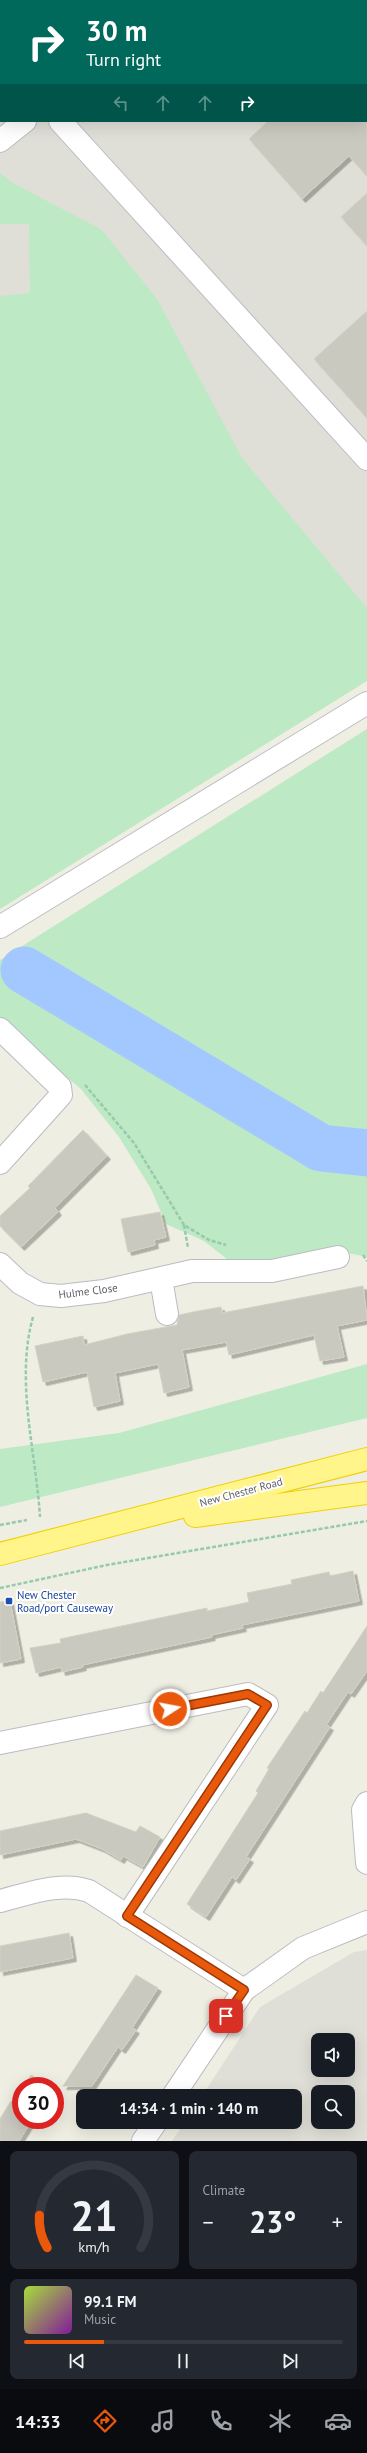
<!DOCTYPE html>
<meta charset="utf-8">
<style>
:root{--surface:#171b24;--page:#242831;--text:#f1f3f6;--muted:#9ea1a6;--line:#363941;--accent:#ea580c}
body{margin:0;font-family:"PT Sans",sans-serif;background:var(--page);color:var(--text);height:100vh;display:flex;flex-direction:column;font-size:15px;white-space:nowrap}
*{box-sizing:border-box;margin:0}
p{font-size:13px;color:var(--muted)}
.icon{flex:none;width:22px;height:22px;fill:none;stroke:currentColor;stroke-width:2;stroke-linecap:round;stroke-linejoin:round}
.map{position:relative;height:2141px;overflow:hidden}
.sheet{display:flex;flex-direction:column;gap:10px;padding:10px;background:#0d0f14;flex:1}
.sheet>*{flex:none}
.top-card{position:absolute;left:0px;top:0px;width:367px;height:122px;box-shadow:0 4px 16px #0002;background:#00695c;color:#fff;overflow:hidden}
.fabs{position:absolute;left:311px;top:2033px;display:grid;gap:8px}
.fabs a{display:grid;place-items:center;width:44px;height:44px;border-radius:8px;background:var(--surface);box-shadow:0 4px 16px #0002;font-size:20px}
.speed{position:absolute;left:12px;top:2077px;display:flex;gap:8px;font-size:20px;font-weight:700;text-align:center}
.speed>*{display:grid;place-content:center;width:52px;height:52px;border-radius:50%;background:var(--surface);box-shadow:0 4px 16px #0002;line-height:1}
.speed .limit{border:6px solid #d22;background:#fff;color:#111}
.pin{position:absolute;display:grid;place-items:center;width:34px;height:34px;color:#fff;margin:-17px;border-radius:8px;box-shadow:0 2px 6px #0006}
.me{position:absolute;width:44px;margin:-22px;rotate:79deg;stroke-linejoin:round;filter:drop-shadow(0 0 3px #0008)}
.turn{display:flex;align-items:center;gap:14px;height:84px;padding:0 20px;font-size:18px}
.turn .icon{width:52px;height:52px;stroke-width:2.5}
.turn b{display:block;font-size:28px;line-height:34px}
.lanes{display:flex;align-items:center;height:38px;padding:0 20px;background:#0003;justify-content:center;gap:20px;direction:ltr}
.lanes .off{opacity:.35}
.big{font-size:30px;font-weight:600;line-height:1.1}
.sheet .card{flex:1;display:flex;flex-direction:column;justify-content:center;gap:6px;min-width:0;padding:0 14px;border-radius:8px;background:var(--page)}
.sheet .dial{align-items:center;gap:0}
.dial svg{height:104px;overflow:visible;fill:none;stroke:var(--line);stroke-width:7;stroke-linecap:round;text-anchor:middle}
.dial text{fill:var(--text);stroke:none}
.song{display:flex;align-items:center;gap:12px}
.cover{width:48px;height:48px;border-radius:6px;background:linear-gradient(135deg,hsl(80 70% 55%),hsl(290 70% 35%))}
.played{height:4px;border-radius:2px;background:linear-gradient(90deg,var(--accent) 25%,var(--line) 25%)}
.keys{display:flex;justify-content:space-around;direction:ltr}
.heat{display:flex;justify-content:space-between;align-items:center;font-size:22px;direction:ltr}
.sheet .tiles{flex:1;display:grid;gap:10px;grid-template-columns:1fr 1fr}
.card:last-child{grid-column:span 2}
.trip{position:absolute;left:76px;top:2089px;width:226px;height:40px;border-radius:8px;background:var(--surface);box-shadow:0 4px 16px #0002;font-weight:600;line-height:40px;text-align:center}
.dock{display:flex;height:64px;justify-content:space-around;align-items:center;background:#090b0e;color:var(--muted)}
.dock .icon{width:28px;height:28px}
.dock .current{color:var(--accent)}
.dock b{font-size:18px;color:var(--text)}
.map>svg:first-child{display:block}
</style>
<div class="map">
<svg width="367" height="2141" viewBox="0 0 367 2141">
<defs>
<filter id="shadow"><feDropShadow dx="3.5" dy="3.5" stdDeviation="0" flood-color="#0004"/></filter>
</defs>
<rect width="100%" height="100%" fill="#efeee3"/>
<g fill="#dfdfd7" fill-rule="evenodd">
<path d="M0,0H367V681L0,847ZM1,1H366V121H1Z"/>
<path d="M367,1950V2141H172L185,2122H295V2096H202L260,2007L354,1952ZM318,2040H348V2070H318ZM318,2092H348V2122H318Z"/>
</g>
<g fill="#bde9c4">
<polygon points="0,173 13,183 102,230 157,299 242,458 367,608 367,681 0,909 0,296 30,293 29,224 0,224"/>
<polygon points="367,729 367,1257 324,1248 270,1267 237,1267 204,1241 166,1224 151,1189 119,1137 81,1089 21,1039 0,1018 0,960"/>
<polygon points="367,1364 367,1418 0,1507 0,1449 119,1433"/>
</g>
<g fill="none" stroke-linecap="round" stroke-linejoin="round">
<polyline stroke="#a3c7ff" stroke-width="47" points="24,970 321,1148 367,1153"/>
</g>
<g fill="#cac9c0" stroke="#d4d1c0" filter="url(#shadow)">
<polygon points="268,121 367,121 367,176 349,156 302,199 249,139"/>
<polygon points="367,193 367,246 341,217"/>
<polygon points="367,311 367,418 314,359"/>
<polygon points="83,1130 107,1156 55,1208 58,1212 21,1247 0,1226 0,1216 30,1188 28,1186"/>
<polygon points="160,1212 166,1237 154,1240 155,1245 128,1252 121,1219"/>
<polygon points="363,1286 367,1320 337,1326 344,1357 320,1361 314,1335 229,1355 226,1342 182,1350 189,1387 164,1393 158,1364 115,1373 120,1401 94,1407 87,1372 43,1382 35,1346 83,1336 84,1345 127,1334 177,1325 179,1315 198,1311 221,1307 222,1313"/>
<polygon points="353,1571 359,1601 242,1625 243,1628 211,1635 212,1637 82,1665 83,1667 62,1672 61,1667 36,1673 30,1648 61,1643 60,1639 207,1608 207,1611 249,1602 247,1593 292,1584 291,1580 329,1572 330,1576"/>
<polygon points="10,1601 21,1659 0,1663 0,1602"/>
<polygon points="367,1626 367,1671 351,1694 348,1692 326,1725 330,1727 246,1857 250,1859 236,1880 232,1877 206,1917 187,1904 258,1793 256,1791 269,1769 267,1768 305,1711 307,1713 321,1691 323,1693"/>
<polygon points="86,1813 136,1832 140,1826 160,1837 143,1867 123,1856 121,1860 102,1849 76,1839 0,1855 0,1831"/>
<polygon points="69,1933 73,1958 0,1972 0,1946"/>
<polygon points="136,1975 158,1988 132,2028 136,2030 122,2050 118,2047 92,2086 63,2086"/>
<polygon points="31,2075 49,2086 24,2086"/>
<polygon points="21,2091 21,2120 32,2120 19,2141 0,2141 0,2119 11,2101 14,2102"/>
</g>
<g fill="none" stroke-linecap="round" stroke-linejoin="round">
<defs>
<g id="minor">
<polyline points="0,54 1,56"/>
<polyline points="60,121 367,459"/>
<polyline points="0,141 25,121"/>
<polyline points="0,927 367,703"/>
<polyline points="0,1029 60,1087 61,1095 0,1163"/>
<polyline points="0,1264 20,1283 40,1294 61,1296 104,1291 192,1271 272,1271 338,1257"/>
<polyline points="161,1279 167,1314"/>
<polyline points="0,1743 248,1694 267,1705 127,1916"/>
<polyline points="367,1803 363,1810 367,1863"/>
<path d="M0,1901C28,1894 61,1881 89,1891L244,1990"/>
<polyline points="173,2096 244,1990 303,1948 367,1922"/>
<polyline points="143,2141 156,2122"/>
</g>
<g id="highway">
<polyline points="195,1516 367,1493"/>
<polyline points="0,1554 367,1459"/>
</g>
</defs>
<use href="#minor" stroke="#bbbcc3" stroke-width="24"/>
<use href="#highway" stroke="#f2cf00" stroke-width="24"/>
<g stroke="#95caad" stroke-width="2.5" stroke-dasharray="4 2" stroke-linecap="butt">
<polyline points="85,1085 134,1143 184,1225 209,1240 226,1245"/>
<polyline points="184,1225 188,1248"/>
<polyline points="363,1255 367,1261"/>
<path d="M33,1317C15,1381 36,1452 40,1517"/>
<polyline points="0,1525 27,1520"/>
<polyline points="0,1588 107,1565 367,1521"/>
</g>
<use href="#minor" stroke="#fff" stroke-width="22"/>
<use href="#highway" stroke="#fff58a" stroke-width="22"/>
</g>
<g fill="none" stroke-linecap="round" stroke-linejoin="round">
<defs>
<polyline id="route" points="170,1709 248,1694 267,1705 127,1916 244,1990 226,2016"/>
</defs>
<use href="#route" stroke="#983908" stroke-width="10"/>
<use href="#route" stroke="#ea580c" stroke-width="7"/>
</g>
<rect fill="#1a4fb4" stroke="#fff" stroke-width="1.5" x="5" y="1597" width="8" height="8" rx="2"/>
<g text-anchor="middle" stroke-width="4" stroke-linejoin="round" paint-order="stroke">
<g font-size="11" fill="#5b5e65" stroke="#fff">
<text transform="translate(88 1291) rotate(-7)" y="4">Hulme Close</text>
<text transform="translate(241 1492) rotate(-15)" y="4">New Chester Road</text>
</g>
<g font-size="11" fill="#164399" stroke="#fff" text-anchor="start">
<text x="17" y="1599">New Chester<tspan x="17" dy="13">Road/port Causeway</tspan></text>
</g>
</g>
</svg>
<div class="fabs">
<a><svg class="icon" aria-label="sound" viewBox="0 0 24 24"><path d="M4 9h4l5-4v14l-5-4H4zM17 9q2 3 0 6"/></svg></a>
<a><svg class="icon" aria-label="search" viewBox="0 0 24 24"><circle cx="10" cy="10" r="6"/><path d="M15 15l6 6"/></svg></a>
</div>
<div class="speed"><div class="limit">30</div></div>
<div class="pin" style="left:226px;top:2016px;background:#d93025"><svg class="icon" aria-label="arrive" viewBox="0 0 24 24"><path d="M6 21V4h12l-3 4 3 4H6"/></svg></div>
<svg class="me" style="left:170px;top:1709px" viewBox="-20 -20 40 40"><circle r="17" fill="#ea580c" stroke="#fff" stroke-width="3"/><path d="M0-11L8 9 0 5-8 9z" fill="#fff"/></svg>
<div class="trip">14:34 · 1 min · 140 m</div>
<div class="top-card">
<div class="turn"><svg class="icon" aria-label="right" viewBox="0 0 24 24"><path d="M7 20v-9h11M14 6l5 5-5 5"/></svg><div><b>30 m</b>Turn right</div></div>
<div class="lanes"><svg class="icon off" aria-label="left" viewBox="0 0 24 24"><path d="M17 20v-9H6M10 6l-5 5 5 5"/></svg><svg class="icon off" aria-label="ahead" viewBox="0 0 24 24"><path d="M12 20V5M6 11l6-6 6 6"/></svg><svg class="icon off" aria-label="ahead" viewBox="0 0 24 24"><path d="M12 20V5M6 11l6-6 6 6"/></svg><svg class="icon" aria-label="right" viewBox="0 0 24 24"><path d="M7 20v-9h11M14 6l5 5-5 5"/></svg></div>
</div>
</div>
<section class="sheet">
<div class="tiles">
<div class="card dial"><svg viewBox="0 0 100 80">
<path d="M14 69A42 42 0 1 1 86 69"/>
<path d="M14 69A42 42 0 0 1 8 44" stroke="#ea580c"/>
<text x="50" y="56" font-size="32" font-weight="700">21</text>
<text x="50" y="72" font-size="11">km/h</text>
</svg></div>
<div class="card"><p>Climate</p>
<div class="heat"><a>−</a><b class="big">23°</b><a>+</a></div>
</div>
<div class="card">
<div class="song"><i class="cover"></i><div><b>99.1 FM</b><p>Music</p></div></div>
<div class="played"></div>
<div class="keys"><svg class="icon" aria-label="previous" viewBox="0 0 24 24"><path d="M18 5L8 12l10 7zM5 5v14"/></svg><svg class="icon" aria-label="pause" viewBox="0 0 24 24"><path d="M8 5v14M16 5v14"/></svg><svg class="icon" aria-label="next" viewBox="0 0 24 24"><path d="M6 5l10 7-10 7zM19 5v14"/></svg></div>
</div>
</div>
</section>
<nav class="dock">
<b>14:33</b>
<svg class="icon current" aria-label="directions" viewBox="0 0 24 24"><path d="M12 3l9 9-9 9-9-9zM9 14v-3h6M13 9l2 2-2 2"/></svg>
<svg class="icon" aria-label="music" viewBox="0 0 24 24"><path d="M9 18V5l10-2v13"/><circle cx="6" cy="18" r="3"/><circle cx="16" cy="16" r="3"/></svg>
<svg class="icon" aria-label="phone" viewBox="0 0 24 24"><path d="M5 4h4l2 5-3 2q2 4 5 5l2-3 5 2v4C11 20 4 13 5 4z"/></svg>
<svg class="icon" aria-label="climate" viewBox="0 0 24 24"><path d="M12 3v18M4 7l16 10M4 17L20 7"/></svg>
<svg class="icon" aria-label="car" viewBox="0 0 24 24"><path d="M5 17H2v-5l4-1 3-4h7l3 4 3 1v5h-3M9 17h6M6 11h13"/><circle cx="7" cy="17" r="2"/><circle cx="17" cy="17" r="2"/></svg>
</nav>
